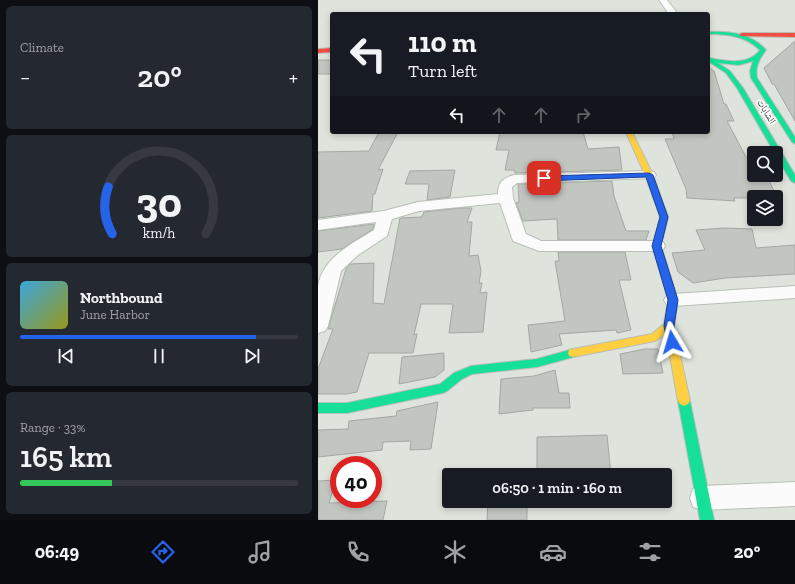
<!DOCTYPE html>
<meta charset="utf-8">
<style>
:root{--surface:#171b24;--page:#242831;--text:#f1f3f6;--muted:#9ea1a6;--line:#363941;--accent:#2563eb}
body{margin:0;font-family:"Zilla Slab","Noto Naskh Arabic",serif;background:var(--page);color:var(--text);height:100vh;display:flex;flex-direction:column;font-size:15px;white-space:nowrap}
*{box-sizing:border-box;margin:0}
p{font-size:13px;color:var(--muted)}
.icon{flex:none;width:22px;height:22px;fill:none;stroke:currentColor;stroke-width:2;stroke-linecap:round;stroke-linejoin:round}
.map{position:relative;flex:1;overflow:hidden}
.sheet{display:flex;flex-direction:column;gap:6px;padding:6px;background:#0d0f14;width:318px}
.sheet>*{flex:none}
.guide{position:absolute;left:12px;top:12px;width:380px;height:122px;border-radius:4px;box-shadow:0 2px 6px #0003;background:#171b24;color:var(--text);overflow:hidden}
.controls{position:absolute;left:429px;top:146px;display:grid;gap:8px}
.controls a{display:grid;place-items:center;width:36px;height:36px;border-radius:4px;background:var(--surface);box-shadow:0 2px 6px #0003;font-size:20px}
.speed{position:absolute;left:12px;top:456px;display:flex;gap:8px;font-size:20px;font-weight:700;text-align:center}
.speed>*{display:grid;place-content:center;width:52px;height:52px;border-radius:50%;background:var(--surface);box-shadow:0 2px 6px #0003;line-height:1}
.speed .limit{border:6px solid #d22;background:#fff;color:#111}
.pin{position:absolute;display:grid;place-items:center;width:34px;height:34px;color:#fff;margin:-17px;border-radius:8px;box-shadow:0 2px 6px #0006}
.me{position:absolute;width:44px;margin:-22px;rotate:353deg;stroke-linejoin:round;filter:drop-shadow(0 0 3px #0008)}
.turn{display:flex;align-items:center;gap:14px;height:84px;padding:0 12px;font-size:18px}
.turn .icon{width:52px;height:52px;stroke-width:2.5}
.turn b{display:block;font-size:28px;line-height:34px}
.lanes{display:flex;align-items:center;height:38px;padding:0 12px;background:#0003;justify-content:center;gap:20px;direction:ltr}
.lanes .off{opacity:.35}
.big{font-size:30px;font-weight:600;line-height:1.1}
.sheet .tile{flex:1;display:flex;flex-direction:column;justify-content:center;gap:6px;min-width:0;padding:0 14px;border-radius:6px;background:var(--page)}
.sheet .dial{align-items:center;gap:0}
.dial svg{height:104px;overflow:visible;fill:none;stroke:var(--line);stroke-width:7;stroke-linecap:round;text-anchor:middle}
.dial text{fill:var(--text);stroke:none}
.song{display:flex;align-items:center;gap:12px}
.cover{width:48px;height:48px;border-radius:6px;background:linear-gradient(135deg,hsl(200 70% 55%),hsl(60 70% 35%))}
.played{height:4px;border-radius:2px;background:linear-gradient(90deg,var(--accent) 85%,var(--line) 85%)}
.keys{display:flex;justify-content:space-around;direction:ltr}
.heat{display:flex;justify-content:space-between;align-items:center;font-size:22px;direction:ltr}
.charge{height:6px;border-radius:3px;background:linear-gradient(90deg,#34c759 33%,var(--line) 0)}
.trip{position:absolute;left:124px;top:468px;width:230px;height:40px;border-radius:4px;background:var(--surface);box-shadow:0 2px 6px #0003;font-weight:600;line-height:40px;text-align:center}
.tabs{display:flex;height:64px;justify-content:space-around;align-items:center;background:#090b0e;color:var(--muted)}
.tabs .icon{width:28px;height:28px}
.tabs .current{color:var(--accent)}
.tabs b{font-size:18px;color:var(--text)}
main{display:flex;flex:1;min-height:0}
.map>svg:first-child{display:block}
</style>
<main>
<section class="sheet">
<div class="tile"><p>Climate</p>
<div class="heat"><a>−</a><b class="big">20°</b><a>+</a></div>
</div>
<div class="tile dial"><svg viewBox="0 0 100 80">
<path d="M14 69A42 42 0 1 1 86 69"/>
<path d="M14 69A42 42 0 0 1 11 33" stroke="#2563eb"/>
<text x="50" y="56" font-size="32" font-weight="700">30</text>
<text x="50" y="72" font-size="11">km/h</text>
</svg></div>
<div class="tile">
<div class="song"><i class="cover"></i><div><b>Northbound</b><p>June Harbor</p></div></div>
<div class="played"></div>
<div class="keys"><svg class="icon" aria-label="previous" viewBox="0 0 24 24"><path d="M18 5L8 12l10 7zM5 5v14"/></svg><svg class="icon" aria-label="pause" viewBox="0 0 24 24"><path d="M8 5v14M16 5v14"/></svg><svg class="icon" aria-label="next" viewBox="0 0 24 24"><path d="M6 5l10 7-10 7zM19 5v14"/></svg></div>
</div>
<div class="tile"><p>Range · 33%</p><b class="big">165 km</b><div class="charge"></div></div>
</section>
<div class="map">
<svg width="477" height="520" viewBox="0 0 477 520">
<rect width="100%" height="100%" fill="#dee4dc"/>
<g fill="#c2c6c0" stroke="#a3a8a2">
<polygon points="477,41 477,121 456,84 454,84 446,68"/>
<rect x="0" y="60" width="14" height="14"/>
<polygon points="390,67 396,71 406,104 408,104 416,121 409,121 428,157 436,158 436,181 451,181 460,198 416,198 417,201 369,198 368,189 347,139 356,139 354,132 390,132"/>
<polygon points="61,132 80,132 60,170 65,169 57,194 55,194 54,211 0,218 0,152 51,151"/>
<polygon points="182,132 265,132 270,149 301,147 304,170 197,173 196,170 187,170 191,150 178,150"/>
<polygon points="137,170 132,197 109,200 111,184 87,184 92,171"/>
<polygon points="294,181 296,196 308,231 331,231 328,240 240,240 239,219 205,221 198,203 201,202 200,184"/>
<polygon points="142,208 154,208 149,222 154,222 151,256 160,255 163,271 161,283 164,283 162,293 169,292 165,332 131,333 135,304 103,304 96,335 99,334 95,353 51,353 39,392 29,394 0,394 0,369 15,329 10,329 28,269 32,264 56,263 55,303 66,304 82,218 104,217 106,212"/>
<polygon points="56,224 55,229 24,249 0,252 0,231"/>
<polygon points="406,228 434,229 438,248 477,245 477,274 407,278 375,283 360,272 354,253 387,250 378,230"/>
<polygon points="240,252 307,252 313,280 301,280 313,330 299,333 298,330 241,334 244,345 213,352 210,325 247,321 237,261 241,261"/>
<polygon points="327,349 340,349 345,373 305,374 302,354"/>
<polygon points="126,353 126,370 117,377 81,384 84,357"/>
<polygon points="237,370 241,393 251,393 252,408 215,408 215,410 181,414 183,379 216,376"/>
<polygon points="120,402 113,449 92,450 93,441 65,442 64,450 0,457 0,430 30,429 31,421 78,416 79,411"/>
<polygon points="289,435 293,475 219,475 219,437"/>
<polygon points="18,480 11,503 69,501 65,520 0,520 0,481"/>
<polygon points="170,501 209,501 209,520 169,520"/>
</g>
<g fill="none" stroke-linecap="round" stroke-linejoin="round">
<defs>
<g id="street">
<polygon points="341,0 349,0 360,14 351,14"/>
<path d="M331,171L336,172L338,175L336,178L199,183L194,187L195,198L208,234L223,241H339L345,242L347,246L345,250L339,251H221L195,241L182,203L101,211L74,219L69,236L40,255L23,271L10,326L7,331L0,333C0,318 0,301 0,286C5,257 34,244 56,230L58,222L0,230V220L66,211L100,202L180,194C180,183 184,178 196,175Z"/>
<polygon points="477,286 477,298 355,306 349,305 346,300 349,295 355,294"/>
<polygon points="477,482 477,506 384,510 375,507 372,498 375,489 384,486"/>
</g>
<g id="fast">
<path d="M390,32C411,31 433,33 448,50C441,59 437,67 439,78L477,137V144L474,142L433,78L432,71L435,61L421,65L400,63L412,71L425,88L477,175V183L473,181L419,88L408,73L390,61L391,58C408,61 430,66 442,50C427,36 410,34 390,34Z"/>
<polygon points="255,349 259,350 260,353 259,356 219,367 154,374 144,379 129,391 125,393 29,413 0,413 0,403 29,403 122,384 136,373 153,366 219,359"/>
<polygon points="366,396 370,398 372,401 396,520 382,520 360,401 362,398"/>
</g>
<polygon id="slow" points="308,132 314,132 335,175 350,217 343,246 360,300 356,326 372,401 370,404 366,406 362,404 360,401 348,334 337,341 255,357 251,356 250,353 251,350 255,349 334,334 346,324 350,300 335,246 342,217 327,175"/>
<g id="jam">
<polygon points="424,33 477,33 477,37 422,36 422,34"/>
<polygon points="14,48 14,52 0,53 0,49"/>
</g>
</defs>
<use href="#street" stroke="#b9beb7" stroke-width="2"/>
<use href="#fast" stroke="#b9beb7" stroke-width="2"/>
<use href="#slow" stroke="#b9beb7" stroke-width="2"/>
<use href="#jam" stroke="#b9beb7" stroke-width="2"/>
<use href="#street" fill="#fafbfa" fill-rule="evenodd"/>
<use href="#fast" fill="#16e098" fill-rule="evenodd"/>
<use href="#slow" fill="#ffcf43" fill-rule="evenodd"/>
<use href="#jam" fill="#f24e42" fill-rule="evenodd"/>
</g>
<polygon fill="#2563eb" stroke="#184099" points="331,173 335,175 350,217 343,246 360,300 356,326 360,342 354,346 349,342 346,326 350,300 334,246 342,217 328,177 226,181 222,178 226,176"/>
<g text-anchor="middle" stroke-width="3.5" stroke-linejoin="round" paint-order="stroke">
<g font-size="10" fill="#383c36" stroke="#fff">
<text transform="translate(449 111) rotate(59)" y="4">الشابات</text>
</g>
</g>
</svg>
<div class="controls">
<a><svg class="icon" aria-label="search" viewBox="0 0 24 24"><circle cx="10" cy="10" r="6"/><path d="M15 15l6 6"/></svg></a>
<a><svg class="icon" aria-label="layers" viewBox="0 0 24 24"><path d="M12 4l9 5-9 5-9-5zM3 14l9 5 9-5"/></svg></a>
</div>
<div class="speed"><div class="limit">40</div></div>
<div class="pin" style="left:226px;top:178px;background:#d93025"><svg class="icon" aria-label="arrive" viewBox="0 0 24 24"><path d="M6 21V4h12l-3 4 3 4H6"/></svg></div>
<svg class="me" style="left:354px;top:342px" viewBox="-20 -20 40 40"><path d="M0-17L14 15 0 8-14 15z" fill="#2563eb" stroke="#fff" stroke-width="4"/></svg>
<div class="trip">06:50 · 1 min · 160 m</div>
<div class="guide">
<div class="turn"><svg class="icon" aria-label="left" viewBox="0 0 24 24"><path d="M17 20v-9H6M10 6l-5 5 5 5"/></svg><div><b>110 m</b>Turn left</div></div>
<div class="lanes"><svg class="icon" aria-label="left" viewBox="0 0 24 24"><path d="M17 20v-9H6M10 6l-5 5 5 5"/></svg><svg class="icon off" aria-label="ahead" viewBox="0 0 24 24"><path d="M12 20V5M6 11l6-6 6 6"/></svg><svg class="icon off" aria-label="ahead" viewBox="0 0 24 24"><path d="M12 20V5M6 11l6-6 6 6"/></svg><svg class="icon off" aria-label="right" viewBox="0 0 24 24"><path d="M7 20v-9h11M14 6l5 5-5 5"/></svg></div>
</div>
</div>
</main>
<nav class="tabs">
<b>06:49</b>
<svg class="icon current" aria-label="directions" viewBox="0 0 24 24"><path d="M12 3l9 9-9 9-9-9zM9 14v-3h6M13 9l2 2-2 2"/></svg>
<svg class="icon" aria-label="music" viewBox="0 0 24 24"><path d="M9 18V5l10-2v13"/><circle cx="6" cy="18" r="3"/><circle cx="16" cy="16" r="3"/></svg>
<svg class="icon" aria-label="phone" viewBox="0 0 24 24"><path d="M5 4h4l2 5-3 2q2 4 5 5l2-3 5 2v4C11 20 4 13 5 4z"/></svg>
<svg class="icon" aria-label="climate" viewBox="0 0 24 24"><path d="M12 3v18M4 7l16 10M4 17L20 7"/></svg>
<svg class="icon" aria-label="car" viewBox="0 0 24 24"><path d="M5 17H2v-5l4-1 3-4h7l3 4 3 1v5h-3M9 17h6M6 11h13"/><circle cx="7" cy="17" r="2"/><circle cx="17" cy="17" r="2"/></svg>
<svg class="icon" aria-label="filters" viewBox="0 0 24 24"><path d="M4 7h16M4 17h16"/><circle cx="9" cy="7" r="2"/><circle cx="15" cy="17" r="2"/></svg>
<b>20°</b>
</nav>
